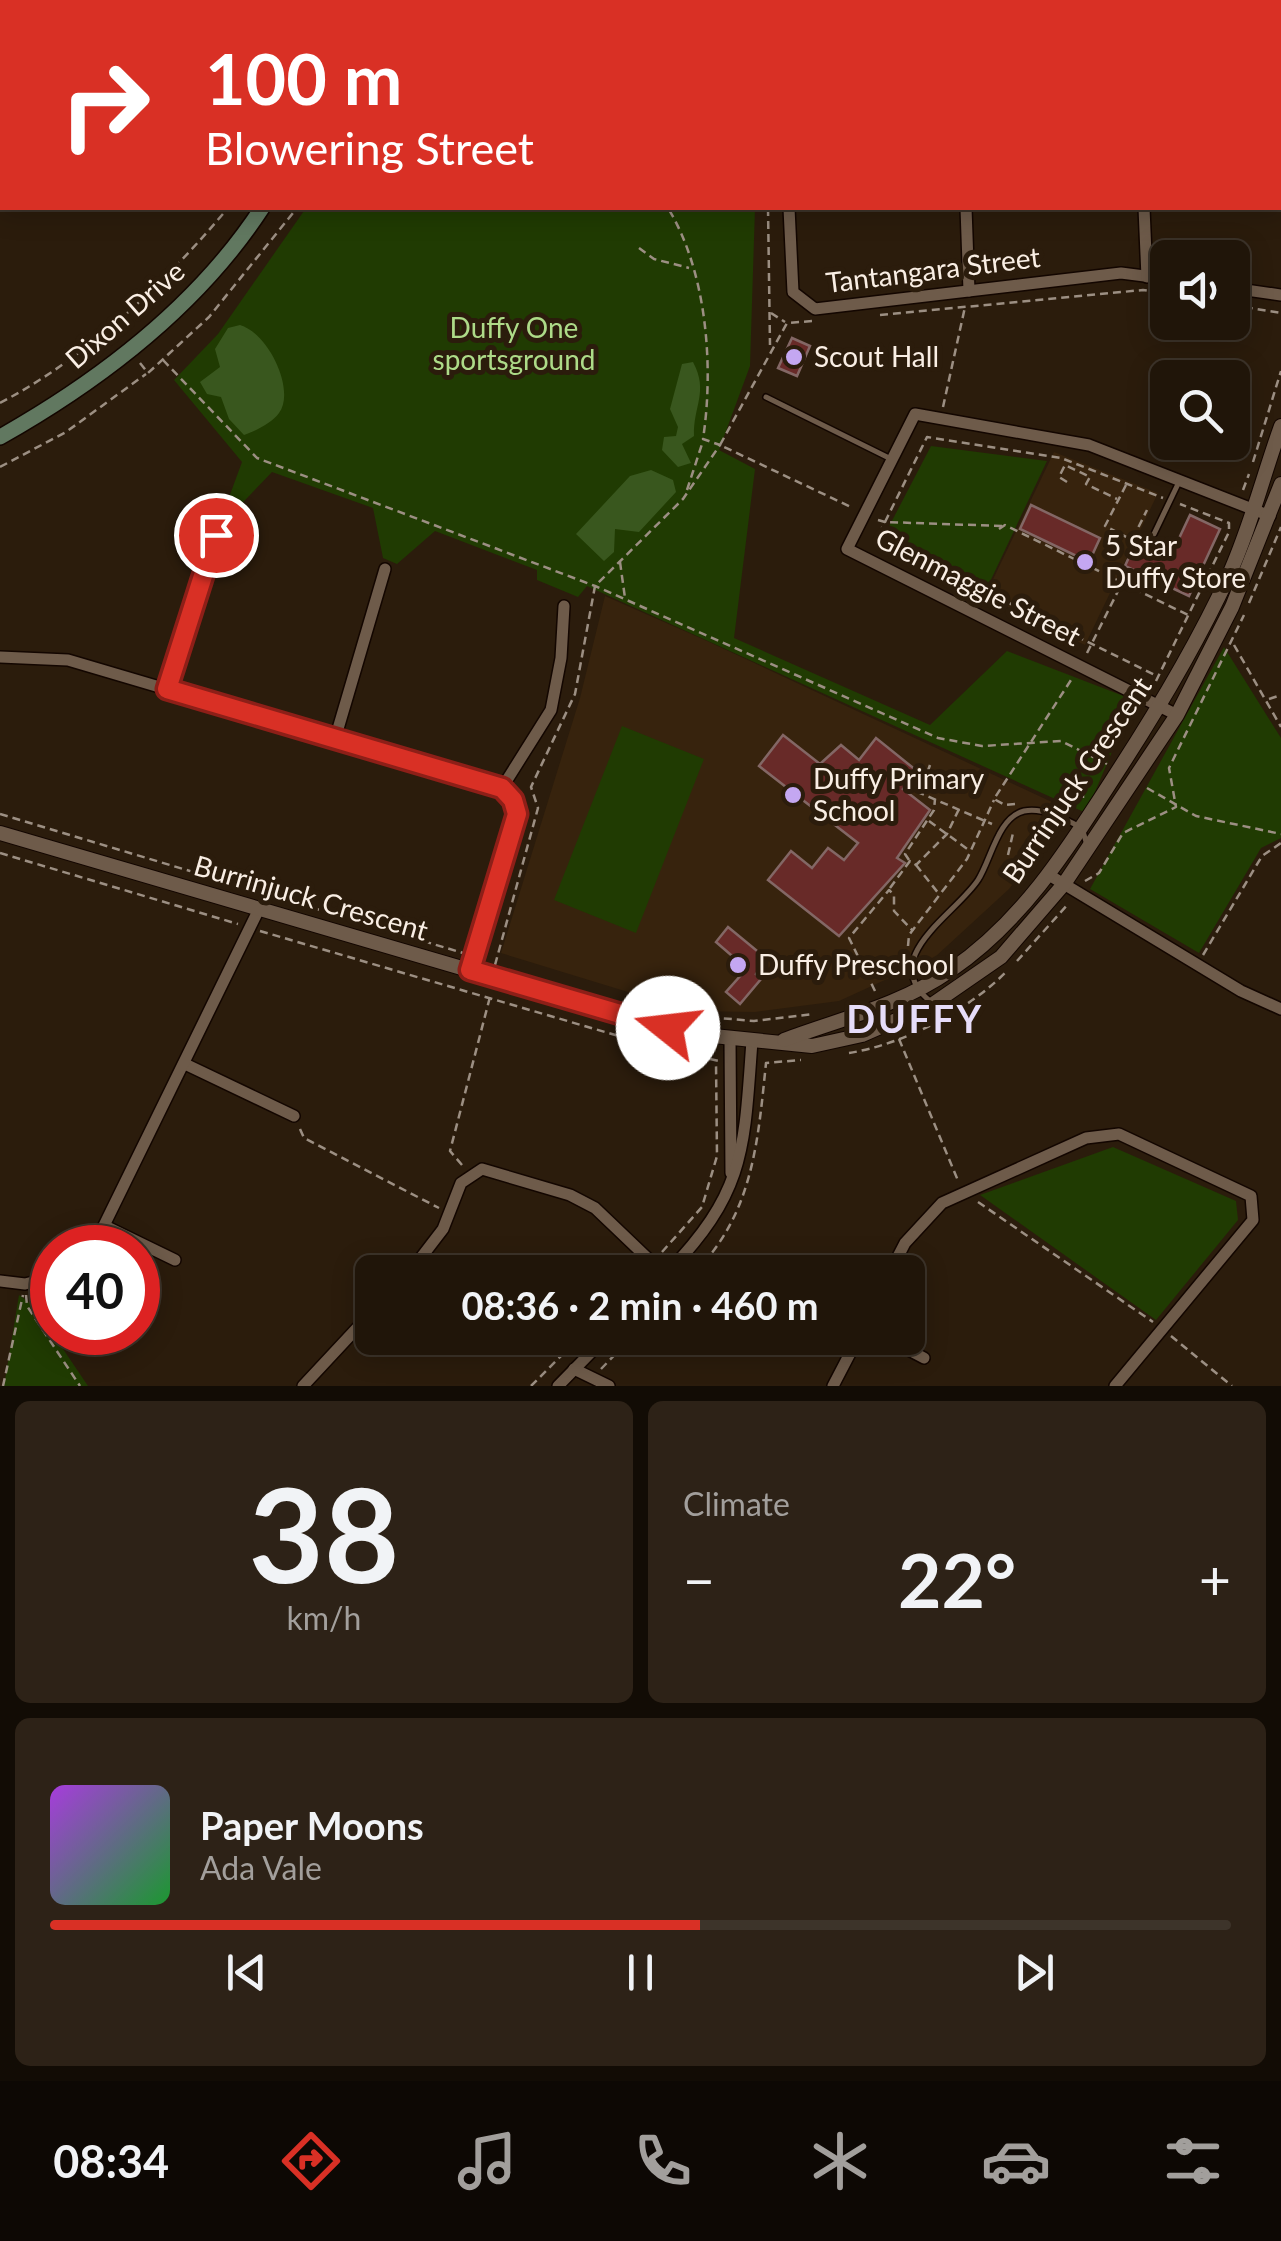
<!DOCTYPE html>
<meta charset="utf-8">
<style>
:root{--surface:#201509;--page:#2d2217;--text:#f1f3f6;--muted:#a29f9c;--line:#3d342a;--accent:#d93025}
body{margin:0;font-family:Lato,sans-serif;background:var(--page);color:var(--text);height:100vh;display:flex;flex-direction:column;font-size:38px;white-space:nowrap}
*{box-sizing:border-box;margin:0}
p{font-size:32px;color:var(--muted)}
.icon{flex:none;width:55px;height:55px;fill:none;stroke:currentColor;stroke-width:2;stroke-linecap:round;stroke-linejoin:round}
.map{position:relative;height:1386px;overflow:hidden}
.sheet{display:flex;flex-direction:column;gap:15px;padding:15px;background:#120c05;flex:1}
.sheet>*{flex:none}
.hud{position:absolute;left:0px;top:0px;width:1282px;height:210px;box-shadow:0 5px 25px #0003,0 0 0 2px var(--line);background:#d93025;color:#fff;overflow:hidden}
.controls{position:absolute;left:1150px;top:240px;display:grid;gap:20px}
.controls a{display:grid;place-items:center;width:100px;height:100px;border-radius:15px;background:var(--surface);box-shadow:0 5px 25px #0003,0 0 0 2px var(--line);font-size:50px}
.speed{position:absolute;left:30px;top:1225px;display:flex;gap:20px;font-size:50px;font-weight:700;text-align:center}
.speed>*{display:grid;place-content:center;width:130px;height:130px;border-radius:50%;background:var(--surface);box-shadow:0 5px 25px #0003,0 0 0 2px var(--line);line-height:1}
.speed .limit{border:15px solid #d22;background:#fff;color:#111}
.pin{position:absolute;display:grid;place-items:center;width:85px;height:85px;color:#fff;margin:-42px;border:5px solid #fff;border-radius:50%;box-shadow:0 2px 10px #0007}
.me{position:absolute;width:110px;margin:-55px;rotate:286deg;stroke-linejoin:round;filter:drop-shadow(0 0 8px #0008)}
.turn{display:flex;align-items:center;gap:35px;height:210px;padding:0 40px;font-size:45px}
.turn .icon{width:130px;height:130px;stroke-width:2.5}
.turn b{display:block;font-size:70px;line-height:85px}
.big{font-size:75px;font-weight:700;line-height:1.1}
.sheet .widget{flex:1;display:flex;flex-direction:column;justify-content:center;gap:15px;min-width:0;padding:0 35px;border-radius:15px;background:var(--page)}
.sheet .dial{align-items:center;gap:0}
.dial b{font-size:130px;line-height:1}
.song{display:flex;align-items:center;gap:30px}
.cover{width:120px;height:120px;border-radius:15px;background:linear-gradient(135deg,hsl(280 70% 55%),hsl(130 70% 35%))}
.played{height:10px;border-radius:5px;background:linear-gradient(90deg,var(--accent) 55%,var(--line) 55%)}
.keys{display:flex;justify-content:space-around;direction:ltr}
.heat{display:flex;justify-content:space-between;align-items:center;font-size:55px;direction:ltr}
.sheet .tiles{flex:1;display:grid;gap:15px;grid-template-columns:1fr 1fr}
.widget:last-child{grid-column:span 2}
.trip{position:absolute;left:355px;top:1255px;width:570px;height:100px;border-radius:15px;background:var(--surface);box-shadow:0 5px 25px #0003,0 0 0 2px var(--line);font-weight:700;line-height:100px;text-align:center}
.tabs{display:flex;height:160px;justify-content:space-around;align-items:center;background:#0d0804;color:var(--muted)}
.tabs .icon{width:70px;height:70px}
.tabs .current{color:var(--accent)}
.tabs b{font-size:45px;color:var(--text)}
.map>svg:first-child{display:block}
</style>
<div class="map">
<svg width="1281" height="1386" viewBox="0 0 1281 1386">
<rect width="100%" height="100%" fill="#2b1c0c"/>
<g fill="#37230d">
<polygon points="1054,452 1158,493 1085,645 985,596"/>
<polygon points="605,596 707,641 1069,810 1009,889 935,957 839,1001 755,1012 690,1011 501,953 580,698"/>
</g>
<g fill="#203b02">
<polygon points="306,208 755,208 750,366 719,450 755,469 734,638 930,725 1007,651 1134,700 1086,813 587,586 578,597 537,580 537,570 435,531 397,564 383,558 373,508 272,472 225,521 221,519 242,462 174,380 218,334"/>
<polygon points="931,446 1047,461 987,588 883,538"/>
<polygon points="1224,647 1281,738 1281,838 1261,848 1199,953 1090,889"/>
<polygon points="622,726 704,759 636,933 554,900"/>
<polygon points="1113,1147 1236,1201 1238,1220 1156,1320 980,1195"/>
<polygon points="19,1295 34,1306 88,1386 4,1386"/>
</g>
<g fill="#39571e">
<path d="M240,325C268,333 296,390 279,413C272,423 255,431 244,435L229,419L221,397L207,394L200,382L220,367L215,349L228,328Z"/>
<path d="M693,362C709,392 693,406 694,436L682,444L691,463L678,467L662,450L664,437L676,436L678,427L670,409L682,364Z"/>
<polygon points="651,470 673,480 676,492 639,532 615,529 614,552 604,561 576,534 630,476"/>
</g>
<g fill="#682a28" stroke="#836765" stroke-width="2.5">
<polygon points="792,338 810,346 797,376 778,368"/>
<polygon points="1031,505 1100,538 1089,562 1020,529"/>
<polygon points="1190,515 1220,529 1189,596 1125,566 1140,533 1174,549"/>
<polygon points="783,735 820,764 841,745 859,760 876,738 917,771 903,789 930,810 897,858 905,863 839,936 768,880 791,851 812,868 828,848 844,860 858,843 759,766"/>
<polygon points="728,927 767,959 756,974 761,979 740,1004 726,992 741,975 733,968 738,961 716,942"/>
</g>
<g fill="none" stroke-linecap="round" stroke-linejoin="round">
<defs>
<g id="service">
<polyline points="766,397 889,458"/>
<polyline points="1154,534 1178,484"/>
<path d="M931,1002C876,958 955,915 978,880C991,860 998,817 1024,811C1043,807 1065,819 1082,828L1087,845"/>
</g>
<g id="minor">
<polyline points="786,0 786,2"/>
<polyline points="960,0 960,2"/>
<polyline points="1114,0 1117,2"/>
<polyline points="158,2 160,0"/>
<polyline points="590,2 590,0"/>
<polyline points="0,179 2,180"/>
<polyline points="789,208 793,292 815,309 1121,273 1168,279"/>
<polyline points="966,208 969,291"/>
<polyline points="1144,208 1147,277"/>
<polyline points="1232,288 1281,295"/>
<polyline points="0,657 68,660 502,788 517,814 470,971"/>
<polyline points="167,689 216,535"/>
<polyline points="1177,715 847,549 915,414 1089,445 1270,516"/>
<polyline points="335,739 385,569"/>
<polyline points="502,788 551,710 561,658 564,606"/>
<polyline points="1049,875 1241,991 1281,1009"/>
<polyline points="730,1039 731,1173"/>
<polyline points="185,1064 294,1116"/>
<polyline points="105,1226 175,1260"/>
<polyline points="93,1248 259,909"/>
<polyline points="410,1272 443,1229 461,1183 482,1169 570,1195 595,1208 662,1272"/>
<path d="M668,1272C746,1191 744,1149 752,1041"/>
<polyline points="890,1272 905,1243 942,1203 1086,1138 1119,1134 1251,1196 1253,1220 1115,1386"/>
<polyline points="0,1281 25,1284 52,1277"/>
<polyline points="886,1338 924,1358"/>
<polyline points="574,1369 609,1386"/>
<polyline points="303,1386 372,1312"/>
<polyline points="558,1386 605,1338"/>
<polyline points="833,1386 858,1338"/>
</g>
<g id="tertiary">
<polyline points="0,833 684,1033 812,1046 862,1035 933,1004 1001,957 1064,884 1177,715 1232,607 1281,484"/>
<path d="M784,1040C843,1018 899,1006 951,970C1024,920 1069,847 1116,774C1157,711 1196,646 1228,577C1250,529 1263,476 1281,426"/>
</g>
<g id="secondary">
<polyline points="361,2 362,0"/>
<path d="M0,437C101,380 198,306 262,208"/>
</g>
</defs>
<use href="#service" stroke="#130600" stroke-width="8"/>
<use href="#minor" stroke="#130600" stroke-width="14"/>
<use href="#tertiary" stroke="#130600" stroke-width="16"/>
<use href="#secondary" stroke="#130600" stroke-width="18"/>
<g stroke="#9c8f83" stroke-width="2.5" stroke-dasharray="8 5" stroke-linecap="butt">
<polyline points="210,0 214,2"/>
<polyline points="766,0 766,2"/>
<polyline points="334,2 334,0"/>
<polyline points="393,2 393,0"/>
<polyline points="768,208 770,345"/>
<polyline points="639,248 654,259 689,268"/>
<polyline points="1232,305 1281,313"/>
<polyline points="771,313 785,322"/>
<polyline points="880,315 1143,290 1168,294"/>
<polyline points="812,321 787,323 720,445 853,508"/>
<polyline points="163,360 257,458 595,586 938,738 982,746 1061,741 1107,764"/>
<polyline points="140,363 148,373 209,317 297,208"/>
<path d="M0,403C89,356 163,285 228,208"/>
<polyline points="943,407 965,307"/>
<polyline points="1253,462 1281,371"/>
<polyline points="0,467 66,432 146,374"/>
<polyline points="1067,482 1059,477 1065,465 1090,477 1086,484 1117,499"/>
<polyline points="1126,485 1105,526 1132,540 1147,510"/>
<polyline points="687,490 703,441"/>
<polyline points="1243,490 1249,474"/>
<polyline points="878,520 885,522 877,538 1157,676"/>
<polyline points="1002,526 885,522 927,437 1061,458 1163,498"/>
<polyline points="999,529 1005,525 1121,582"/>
<polyline points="620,562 625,598"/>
<polyline points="1249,603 1281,527"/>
<polyline points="1234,645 1281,727"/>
<polyline points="1087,653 1122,583 1188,615"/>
<polyline points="1156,681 1229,532 1229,523 1180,504"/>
<polyline points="1269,699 1281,695"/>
<polyline points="930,765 920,793 992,824"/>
<polyline points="1147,788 1196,816 1281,834"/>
<polyline points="1083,798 1083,752 1120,729 1139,709"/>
<polyline points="1015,804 1005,805 994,799 1073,677"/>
<polyline points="0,814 463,953"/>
<polyline points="929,821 970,851"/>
<polyline points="0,853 238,924"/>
<polyline points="1008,855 1013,833"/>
<polyline points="909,860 905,854 934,810 935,799"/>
<polyline points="916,865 939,894"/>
<polyline points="1085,881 1099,873 1123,833 1176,807 1169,768 1244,615"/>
<polyline points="890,888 910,861 916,865 947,834 959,809"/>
<polyline points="260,931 663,1049 719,1061"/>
<polyline points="908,946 909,935 967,859 994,800"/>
<polyline points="1203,955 1262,856 1281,843"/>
<polyline points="1017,961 1069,903"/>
<path d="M495,965L538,808L531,787L575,694L595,586L683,499L720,445L703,439C714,367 707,272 668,208"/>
<polyline points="875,991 849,938 889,890 894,895 894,911 913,931"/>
<polyline points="672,1014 754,1021 814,1014"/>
<polyline points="899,1039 959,1183"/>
<path d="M849,1053C905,1044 969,1010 1008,970"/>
<polyline points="300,1129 304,1138 439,1208"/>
<polyline points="462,1165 450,1151 491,993"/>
<polyline points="978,1202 1153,1322"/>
<polyline points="662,1252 702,1207 717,1156 716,1062"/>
<path d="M695,1272C753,1214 758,1141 766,1063L801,1060"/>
<polyline points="26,1295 27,1306 80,1386"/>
<polyline points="1171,1336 1232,1386"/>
<polyline points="601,1369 631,1338"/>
<polyline points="3,1386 23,1295"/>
<polyline points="531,1386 579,1338"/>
</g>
<use href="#service" stroke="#6e5b4a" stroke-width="5"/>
<use href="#minor" stroke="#6e5b4a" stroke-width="11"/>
<use href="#tertiary" stroke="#6e5b4a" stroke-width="14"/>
<use href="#secondary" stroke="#617860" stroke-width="15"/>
</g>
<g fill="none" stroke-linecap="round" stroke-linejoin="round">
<defs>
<polyline id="route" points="216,535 167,689 502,788 513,800 517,814 470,970 668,1028"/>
</defs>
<use href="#route" stroke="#8d1f18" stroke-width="25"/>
<use href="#route" stroke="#d93025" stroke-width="18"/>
</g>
<g fill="#c4a7f1" stroke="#2b1c0c" stroke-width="4">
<circle cx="794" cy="357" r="10"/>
<circle cx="1085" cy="562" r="10"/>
<circle cx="793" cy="795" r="10"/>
<circle cx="738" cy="965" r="10"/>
</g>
<g text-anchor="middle" stroke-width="10" stroke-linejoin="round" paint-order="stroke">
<g font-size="28" fill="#f9eee4" stroke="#2b1c0c">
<text transform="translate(933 270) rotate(-7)" y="10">Tantangara Street</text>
<text transform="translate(125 315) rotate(-41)" y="10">Dixon Drive</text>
<text transform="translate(978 587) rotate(27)" y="10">Glenmaggie Street</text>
<text transform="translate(1077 780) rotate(-56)" y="10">Burrinjuck Crescent</text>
<text transform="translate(311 898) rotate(16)" y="10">Burrinjuck Crescent</text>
</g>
<g font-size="28" fill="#addb88" stroke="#2b1c0c">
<text x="514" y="338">Duffy One<tspan x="514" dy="32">sportsground</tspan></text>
</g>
<g font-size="28" fill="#f9eee4" stroke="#2b1c0c" text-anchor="start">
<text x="814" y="367">Scout Hall</text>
<text x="1105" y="556">5 Star<tspan x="1105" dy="32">Duffy Store</tspan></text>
<text x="813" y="789">Duffy Primary<tspan x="813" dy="32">School</tspan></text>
<text x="758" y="975">Duffy Preschool</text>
</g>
<g font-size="38" font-weight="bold" letter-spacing="2.5" fill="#e6dcf9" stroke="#2b1c0c">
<text x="915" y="1033">DUFFY</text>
</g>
</g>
</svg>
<div class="controls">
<a><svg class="icon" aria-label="sound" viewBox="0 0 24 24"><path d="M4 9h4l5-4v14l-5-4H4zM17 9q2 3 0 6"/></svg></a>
<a><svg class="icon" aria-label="search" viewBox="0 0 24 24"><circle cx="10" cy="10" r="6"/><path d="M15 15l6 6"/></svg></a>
</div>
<div class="speed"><div class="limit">40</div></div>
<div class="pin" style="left:216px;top:535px;background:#d93025"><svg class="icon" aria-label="arrive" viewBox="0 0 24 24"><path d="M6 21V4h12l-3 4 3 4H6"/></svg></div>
<svg class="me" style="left:668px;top:1028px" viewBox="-20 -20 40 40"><circle r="19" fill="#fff"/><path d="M0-13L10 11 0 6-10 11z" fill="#d93025"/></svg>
<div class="trip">08:36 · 2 min · 460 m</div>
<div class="hud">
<div class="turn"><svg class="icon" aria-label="right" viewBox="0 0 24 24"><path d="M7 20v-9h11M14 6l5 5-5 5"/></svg><div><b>100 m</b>Blowering Street</div></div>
</div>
</div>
<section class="sheet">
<div class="tiles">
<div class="widget dial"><b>38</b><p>km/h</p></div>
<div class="widget"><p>Climate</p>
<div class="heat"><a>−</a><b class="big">22°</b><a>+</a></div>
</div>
<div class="widget">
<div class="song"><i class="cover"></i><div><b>Paper Moons</b><p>Ada Vale</p></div></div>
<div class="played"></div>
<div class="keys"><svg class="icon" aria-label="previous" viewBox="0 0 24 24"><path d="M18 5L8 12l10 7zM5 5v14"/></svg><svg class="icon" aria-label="pause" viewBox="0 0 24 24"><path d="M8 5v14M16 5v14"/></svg><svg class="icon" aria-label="next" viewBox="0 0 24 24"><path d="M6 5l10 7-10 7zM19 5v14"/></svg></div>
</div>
</div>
</section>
<nav class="tabs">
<b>08:34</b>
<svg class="icon current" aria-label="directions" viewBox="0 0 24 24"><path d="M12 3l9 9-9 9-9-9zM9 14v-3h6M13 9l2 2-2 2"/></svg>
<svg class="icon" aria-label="music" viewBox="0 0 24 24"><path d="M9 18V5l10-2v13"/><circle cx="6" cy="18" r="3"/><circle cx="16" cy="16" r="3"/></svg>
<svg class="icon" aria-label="phone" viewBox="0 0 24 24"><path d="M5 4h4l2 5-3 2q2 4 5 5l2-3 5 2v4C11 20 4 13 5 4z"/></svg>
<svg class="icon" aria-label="climate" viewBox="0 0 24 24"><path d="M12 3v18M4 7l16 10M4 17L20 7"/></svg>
<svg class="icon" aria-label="car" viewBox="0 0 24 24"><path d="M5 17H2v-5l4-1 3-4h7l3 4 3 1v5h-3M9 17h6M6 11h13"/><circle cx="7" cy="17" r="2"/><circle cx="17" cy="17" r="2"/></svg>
<svg class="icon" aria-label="filters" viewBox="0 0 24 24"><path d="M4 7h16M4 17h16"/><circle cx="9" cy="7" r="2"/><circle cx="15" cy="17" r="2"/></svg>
</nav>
